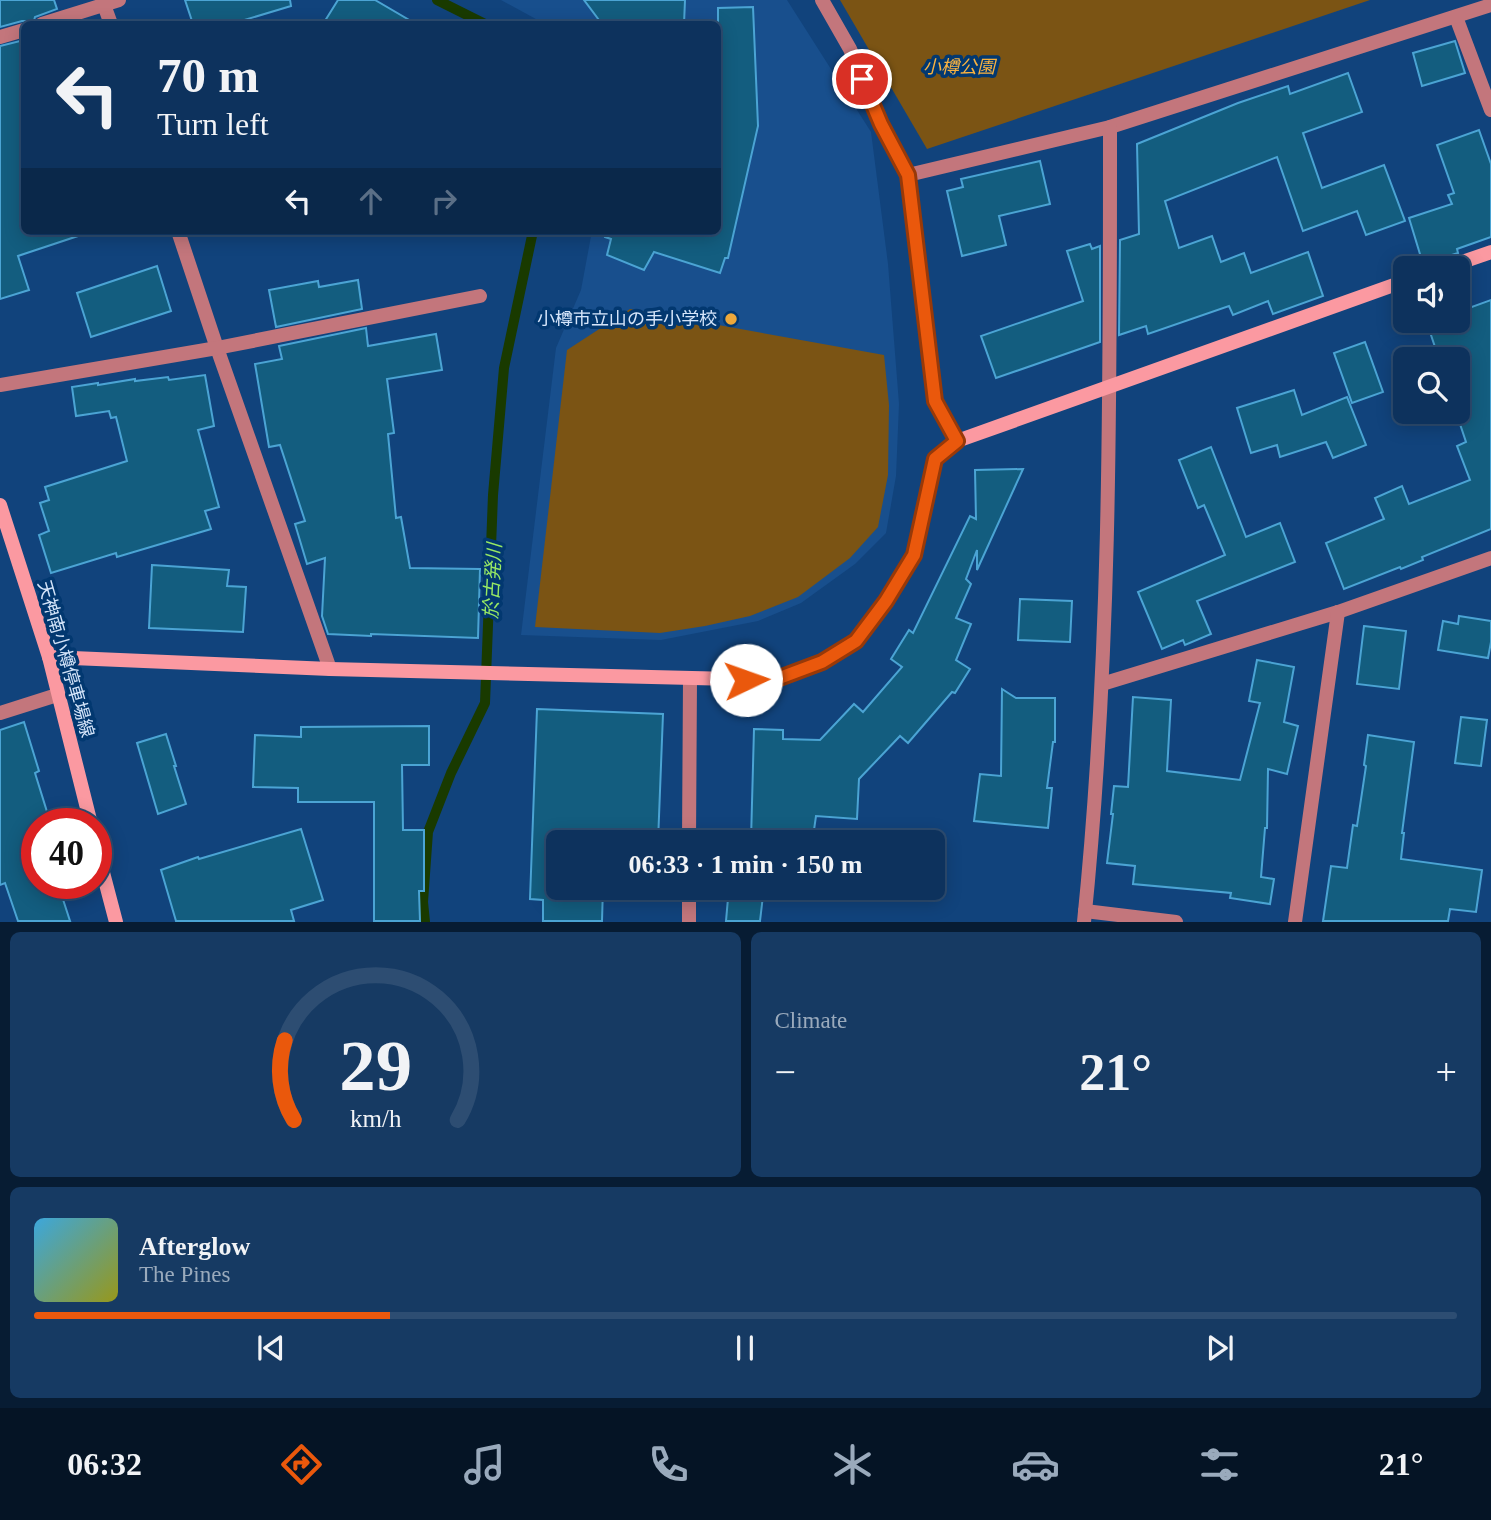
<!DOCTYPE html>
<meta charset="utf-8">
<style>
:root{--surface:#0d325d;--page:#163a63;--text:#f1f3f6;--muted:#9aaabc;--line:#2d4d72;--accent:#ea580c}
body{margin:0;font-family:"Times New Roman","Noto Sans JP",serif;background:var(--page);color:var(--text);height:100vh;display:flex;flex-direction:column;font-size:26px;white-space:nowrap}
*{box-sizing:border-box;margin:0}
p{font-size:23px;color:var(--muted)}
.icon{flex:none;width:38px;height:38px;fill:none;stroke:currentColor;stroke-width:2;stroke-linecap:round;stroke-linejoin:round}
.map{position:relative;height:922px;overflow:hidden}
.drawer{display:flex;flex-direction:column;gap:10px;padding:10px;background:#071c33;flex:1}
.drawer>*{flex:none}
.hud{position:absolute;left:21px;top:21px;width:700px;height:214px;border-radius:10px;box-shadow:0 4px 18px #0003,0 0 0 2px var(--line);background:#0d325d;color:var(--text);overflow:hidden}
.fabs{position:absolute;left:1393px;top:256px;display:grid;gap:14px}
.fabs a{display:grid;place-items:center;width:77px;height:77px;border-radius:10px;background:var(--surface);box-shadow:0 4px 18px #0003,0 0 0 2px var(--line);font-size:35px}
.speed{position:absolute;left:21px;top:808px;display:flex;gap:14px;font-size:35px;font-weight:700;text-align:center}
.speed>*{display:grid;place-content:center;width:91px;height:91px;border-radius:50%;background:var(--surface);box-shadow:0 4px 18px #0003,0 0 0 2px var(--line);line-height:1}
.speed .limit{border:10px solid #d22;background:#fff;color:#111}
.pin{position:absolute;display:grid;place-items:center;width:60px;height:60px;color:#fff;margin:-30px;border:4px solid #fff;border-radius:50%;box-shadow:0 2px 7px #0007}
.me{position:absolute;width:77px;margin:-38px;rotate:87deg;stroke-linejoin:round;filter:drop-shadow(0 0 5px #0008)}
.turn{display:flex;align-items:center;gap:24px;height:147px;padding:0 21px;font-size:32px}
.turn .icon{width:91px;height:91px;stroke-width:2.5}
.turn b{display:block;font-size:49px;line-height:60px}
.lanes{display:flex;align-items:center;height:66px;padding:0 21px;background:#0003;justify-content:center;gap:35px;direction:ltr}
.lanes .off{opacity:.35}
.big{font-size:52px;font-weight:800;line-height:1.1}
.drawer .widget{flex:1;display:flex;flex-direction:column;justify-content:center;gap:10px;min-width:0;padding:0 24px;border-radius:10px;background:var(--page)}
.drawer .dial{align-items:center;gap:0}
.dial svg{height:182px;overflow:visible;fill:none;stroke:var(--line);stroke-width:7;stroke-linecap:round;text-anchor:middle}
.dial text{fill:var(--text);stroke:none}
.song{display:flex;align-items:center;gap:21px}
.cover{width:84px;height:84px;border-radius:10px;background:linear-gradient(135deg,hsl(200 70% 55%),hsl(60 70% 35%))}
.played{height:7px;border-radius:4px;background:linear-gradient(90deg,var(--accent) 25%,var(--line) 25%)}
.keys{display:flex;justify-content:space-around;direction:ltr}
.heat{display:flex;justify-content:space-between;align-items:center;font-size:38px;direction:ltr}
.drawer .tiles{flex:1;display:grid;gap:10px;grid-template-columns:1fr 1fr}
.widget:last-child{grid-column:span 2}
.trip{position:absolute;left:546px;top:830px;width:399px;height:70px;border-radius:10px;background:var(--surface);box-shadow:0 4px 18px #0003,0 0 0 2px var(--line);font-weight:800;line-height:70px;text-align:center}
.menu{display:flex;height:112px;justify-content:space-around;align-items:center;background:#051425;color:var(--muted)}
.menu .icon{width:49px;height:49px}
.menu .selected{color:var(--accent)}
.menu b{font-size:32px;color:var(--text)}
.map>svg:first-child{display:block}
</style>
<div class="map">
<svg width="1491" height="922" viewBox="0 0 1491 922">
<rect width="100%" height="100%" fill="#11437c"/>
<polygon fill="#184f8d" points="501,0 787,0 871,132 888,264 899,404 896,476 886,533 855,564 801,603 758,621 661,640 521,635 556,348 581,290 592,231 718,231 718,24 545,24"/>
<g fill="#7b5414">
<polygon points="840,0 1370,0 927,149"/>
<polygon points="630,309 884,355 889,405 888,475 878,527 850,558 798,597 750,616 705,626 660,633 535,627 567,350"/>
</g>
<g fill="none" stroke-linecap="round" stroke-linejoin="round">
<g stroke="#193a00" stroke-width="10">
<polyline points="437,0 485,24"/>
<polyline points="425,922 423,902 428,832 451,773 485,703 493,495 504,368 533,231"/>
</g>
</g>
<g fill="#135d7f" stroke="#4ba4d4" stroke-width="2">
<polygon points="0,0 54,0 57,9 35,17 33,24 27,21 22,21 0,27"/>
<polygon points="185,0 290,0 291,6 231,24 193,24"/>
<polygon points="338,0 375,0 416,24 323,24"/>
<polygon points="584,0 685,0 684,24 602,24"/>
<polygon points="753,7 758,126 728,258 725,258 720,273 654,252 644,270 607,255 611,239 605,237 606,231 718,231 718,8"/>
<polygon points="24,40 24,231 77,231 78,236 18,256 29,290 0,299 0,46"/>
<polygon points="1455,41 1465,73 1422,86 1413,53"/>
<polygon points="1348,73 1362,112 1303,133 1322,188 1384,165 1405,221 1366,235 1357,211 1303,231 1277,157 1165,201 1179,248 1212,236 1221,262 1244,253 1251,273 1308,252 1323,296 1273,314 1268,301 1233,315 1229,306 1148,334 1146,326 1119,335 1120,240 1139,234 1137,144 1238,103 1288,86 1290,94"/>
<polygon points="1479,130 1491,164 1491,237 1457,249 1458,253 1423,264 1409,218 1452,204 1448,195 1454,193 1437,145"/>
<polygon points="1040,161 1050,204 999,216 1006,245 962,256 947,191 963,187 961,179"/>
<polygon points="1090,244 1092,249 1100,246 1100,342 996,378 981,336 1083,301 1067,251"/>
<polygon points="157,266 171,311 91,337 77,293"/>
<polygon points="358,280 362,309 276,327 269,290 318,281 319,287"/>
<polygon points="1491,300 1491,529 1422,557 1423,560 1401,569 1400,567 1344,589 1326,543 1384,519 1375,498 1402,486 1409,504 1470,480 1457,446 1466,442 1458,418 1458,359 1439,359 1426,320 1458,320 1458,312"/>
<polygon points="366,328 368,346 436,334 442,370 387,379 394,433 388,434 396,518 401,517 410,568 480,569 478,638 371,634 371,636 328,634 322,616 325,558 307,564 295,524 305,521 280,445 269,447 255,364 282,359 279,346"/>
<polygon points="1365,342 1383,392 1352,403 1334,353"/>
<polygon points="205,375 214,426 198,430 219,507 205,511 211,529 117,557 116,553 51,573 39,535 49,531 40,503 49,500 45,487 127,461 116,417 111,418 109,411 76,416 72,387 98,383 98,385 135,379 135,381 168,377 169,380"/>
<polygon points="1294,390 1302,415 1347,397 1366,445 1333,458 1326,442 1280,457 1277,445 1251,453 1237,408"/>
<polygon points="1211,447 1246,537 1280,523 1295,562 1197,601 1211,634 1185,645 1183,640 1162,649 1138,592 1225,555 1204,505 1198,508 1179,460"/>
<polygon points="1023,469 977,570 977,550 966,579 971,584 956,618 971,624 956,660 970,669 955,693 952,692 908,743 900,736 859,779 857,819 816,816 814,830 751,840 754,729 783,730 783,739 820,740 854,704 863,712 902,667 891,659 909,630 913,633 970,516 976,519 975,470"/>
<polygon points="152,565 229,570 227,586 246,587 243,632 149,628"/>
<polygon points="1020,599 1072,601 1070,642 1018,640"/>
<polygon points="1459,616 1491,621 1491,642 1488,658 1438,650 1443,621 1458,624"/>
<polygon points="1364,626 1406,631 1399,689 1357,684"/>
<polygon points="1257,660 1294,667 1284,722 1298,726 1287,774 1268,769 1267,828 1265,828 1261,877 1274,879 1270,904 1230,898 1231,893 1133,884 1135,866 1107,863 1113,814 1111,814 1114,786 1128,787 1133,697 1171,700 1167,771 1240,780 1260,703 1249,701"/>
<polygon points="1002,689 1016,698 1055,698 1055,742 1053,742 1047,788 1052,788 1048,828 974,821 980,774 1001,776"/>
<polygon points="537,709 663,714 658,842 558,842 558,887 603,887 602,921 543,921 543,900 530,899"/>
<polygon points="1461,717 1487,720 1481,766 1455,763"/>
<polygon points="24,722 39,771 35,773 48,815 37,819 37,884 58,884 70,921 18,921 5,883 0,885 0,730"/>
<polygon points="429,726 429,765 402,765 403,830 424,830 424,891 419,891 420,921 374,921 374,802 298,802 298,788 253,787 255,735 301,737 301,727"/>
<polygon points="166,734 176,766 174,766 186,804 158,814 137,743"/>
<polygon points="1368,735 1414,742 1402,833 1404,833 1401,859 1482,870 1476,912 1450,909 1448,921 1323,921 1331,866 1347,868 1353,825 1357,826 1366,766 1364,765"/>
<polygon points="301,829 323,900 291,910 294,921 176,921 161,870 198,857 199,859"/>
<polygon points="729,887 764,887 760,921 726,921"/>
</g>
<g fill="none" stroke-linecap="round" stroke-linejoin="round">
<g stroke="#c3767c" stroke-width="14">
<polyline points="822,0 850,49 881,124 908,175 935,401 957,441"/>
<polyline points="104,5 111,24"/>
<polyline points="1456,17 1491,110"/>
<polyline points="42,24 119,0"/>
<polyline points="0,37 24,30"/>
<polyline points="908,175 1110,127 1491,5"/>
<polyline points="178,231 217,348 330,669"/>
<polyline points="0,385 217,348 480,296"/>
<polyline points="1102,684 1338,612 1491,558"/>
<polyline points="0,713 57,695"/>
<polyline points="689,842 690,679"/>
<polyline points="1085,911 1176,922"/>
<polyline points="689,922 689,887"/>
<path d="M1084,922C1111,658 1110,392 1110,127"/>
<polyline points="1295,922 1338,612"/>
</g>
<g stroke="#fb99a1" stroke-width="14">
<polyline points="1445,268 1491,252"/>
<polyline points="0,505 49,657 91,824"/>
<polyline points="49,657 330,669 773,680 822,662 856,641 886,601 914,555 935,459 957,441 1405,281"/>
<polyline points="96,846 116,922"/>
</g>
</g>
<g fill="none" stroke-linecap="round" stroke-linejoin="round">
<defs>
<polyline id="route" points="746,680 774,680 822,662 856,641 886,601 914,555 935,459 957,441 935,401 908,175 881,124 862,79"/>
</defs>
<use href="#route" stroke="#983908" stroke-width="18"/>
<use href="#route" stroke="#ea580c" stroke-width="12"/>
</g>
<circle fill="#eda83b" stroke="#023870" stroke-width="2.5" cx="731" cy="319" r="7"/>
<g text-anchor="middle" stroke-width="7" stroke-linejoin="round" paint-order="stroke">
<g font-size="18" font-style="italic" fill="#f9b240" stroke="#023870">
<text x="959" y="73">小樽公園</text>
</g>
<g font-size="18" fill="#d5e5fa" stroke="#023870" text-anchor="end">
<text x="717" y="325">小樽市立山の手小学校</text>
</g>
<g font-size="18" fill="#d5e5fa" stroke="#023870">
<text transform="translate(66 659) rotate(74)" y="6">天神南小樽停車場線</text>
</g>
<g font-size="19" font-style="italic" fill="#98e963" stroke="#023870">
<text transform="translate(492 581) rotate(-87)" y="7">於古発川</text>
</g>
</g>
</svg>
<div class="fabs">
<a><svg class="icon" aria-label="sound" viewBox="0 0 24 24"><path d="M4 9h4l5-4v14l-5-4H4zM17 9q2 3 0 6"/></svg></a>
<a><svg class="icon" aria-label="search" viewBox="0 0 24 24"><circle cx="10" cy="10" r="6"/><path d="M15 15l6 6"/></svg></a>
</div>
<div class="speed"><div class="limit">40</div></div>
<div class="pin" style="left:862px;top:79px;background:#d93025"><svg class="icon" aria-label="arrive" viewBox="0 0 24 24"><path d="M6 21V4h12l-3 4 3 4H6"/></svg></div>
<svg class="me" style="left:746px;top:680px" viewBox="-20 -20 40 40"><circle r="19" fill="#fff"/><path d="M0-13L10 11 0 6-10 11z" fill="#ea580c"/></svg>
<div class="trip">06:33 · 1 min · 150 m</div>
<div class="hud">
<div class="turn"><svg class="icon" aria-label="left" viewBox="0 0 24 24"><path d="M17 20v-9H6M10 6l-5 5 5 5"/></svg><div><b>70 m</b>Turn left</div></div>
<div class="lanes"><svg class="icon" aria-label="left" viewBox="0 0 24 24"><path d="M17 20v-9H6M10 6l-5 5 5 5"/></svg><svg class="icon off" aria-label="ahead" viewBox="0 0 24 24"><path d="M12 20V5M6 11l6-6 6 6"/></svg><svg class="icon off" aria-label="right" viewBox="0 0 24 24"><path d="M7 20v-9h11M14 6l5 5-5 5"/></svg></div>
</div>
</div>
<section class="drawer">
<div class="tiles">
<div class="widget dial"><svg viewBox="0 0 100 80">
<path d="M14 69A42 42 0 1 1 86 69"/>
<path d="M14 69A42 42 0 0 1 10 34" stroke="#ea580c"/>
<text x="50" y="56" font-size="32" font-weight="700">29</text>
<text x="50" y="72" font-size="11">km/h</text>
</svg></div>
<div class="widget"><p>Climate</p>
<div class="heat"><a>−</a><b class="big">21°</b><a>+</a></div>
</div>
<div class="widget">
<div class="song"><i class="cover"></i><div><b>Afterglow</b><p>The Pines</p></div></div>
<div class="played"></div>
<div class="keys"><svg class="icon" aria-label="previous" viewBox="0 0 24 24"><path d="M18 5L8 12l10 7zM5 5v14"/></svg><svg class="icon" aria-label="pause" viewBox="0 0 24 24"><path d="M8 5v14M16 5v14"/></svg><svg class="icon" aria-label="next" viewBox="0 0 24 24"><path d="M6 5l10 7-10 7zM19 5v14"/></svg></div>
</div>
</div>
</section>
<nav class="menu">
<b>06:32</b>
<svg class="icon selected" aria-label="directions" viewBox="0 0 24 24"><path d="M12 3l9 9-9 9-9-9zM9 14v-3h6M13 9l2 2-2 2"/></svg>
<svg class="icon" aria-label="music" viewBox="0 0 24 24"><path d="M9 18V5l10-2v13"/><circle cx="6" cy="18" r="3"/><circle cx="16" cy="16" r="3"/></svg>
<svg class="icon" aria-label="phone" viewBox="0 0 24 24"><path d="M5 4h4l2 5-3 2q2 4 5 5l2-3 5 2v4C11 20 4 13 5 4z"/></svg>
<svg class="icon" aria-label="climate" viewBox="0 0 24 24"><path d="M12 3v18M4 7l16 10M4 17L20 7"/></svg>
<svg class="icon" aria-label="car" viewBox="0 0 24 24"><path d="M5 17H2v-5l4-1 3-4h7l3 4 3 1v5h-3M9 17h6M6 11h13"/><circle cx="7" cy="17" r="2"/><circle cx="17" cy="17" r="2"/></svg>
<svg class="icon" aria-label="filters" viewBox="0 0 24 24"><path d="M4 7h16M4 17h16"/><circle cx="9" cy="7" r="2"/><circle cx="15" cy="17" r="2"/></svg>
<b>21°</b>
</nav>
